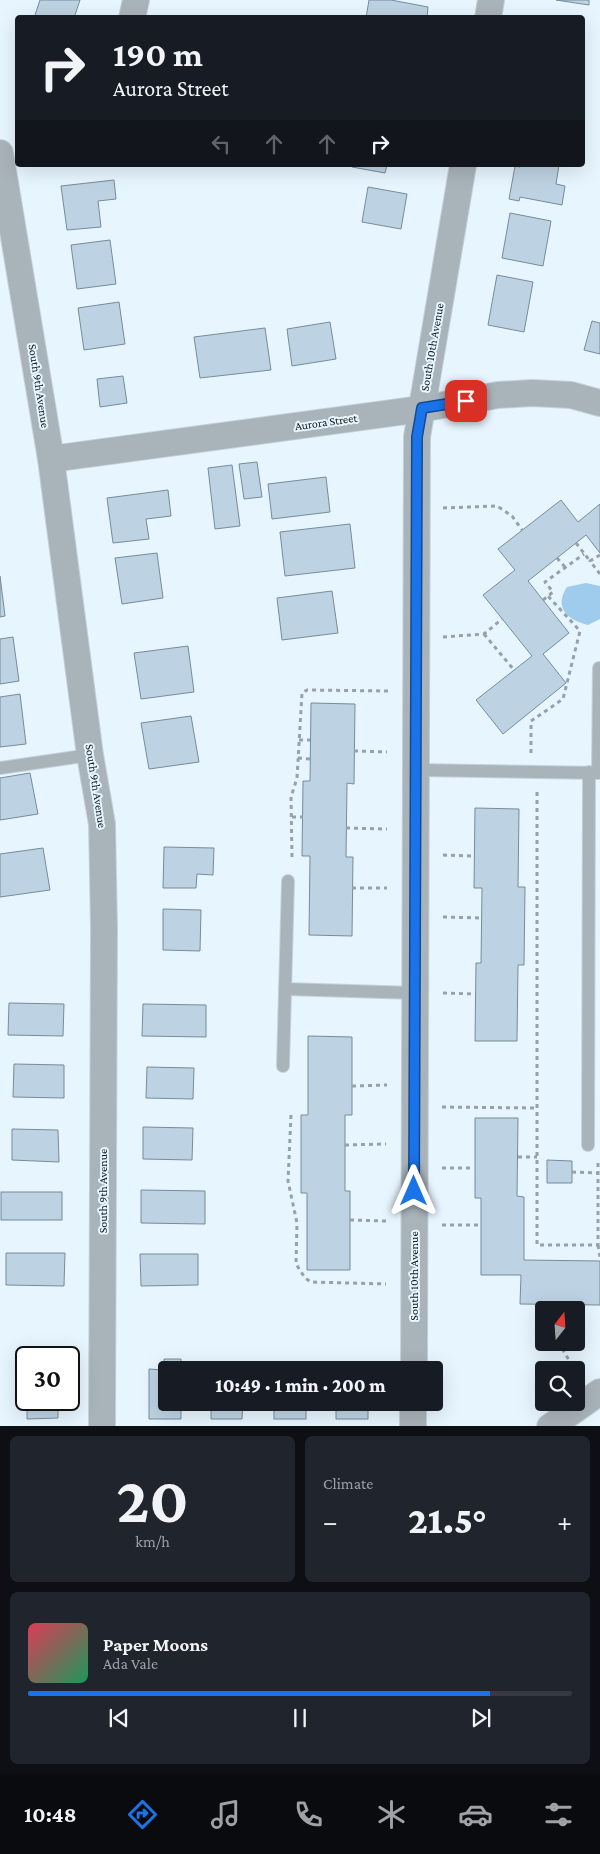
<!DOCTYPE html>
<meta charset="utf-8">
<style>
:root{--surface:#171b24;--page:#20242c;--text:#f1f3f6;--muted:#9ea1a6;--line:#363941;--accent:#1a73e8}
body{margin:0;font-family:"Crimson Pro",serif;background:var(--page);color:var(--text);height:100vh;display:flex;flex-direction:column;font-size:19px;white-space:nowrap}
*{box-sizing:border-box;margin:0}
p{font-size:16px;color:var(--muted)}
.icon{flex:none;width:28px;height:28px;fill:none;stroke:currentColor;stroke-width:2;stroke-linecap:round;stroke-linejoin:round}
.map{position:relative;height:1426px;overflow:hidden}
.side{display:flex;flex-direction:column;gap:10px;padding:10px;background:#0d0f14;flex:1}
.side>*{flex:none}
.guide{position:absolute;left:15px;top:15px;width:570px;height:152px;border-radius:5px;box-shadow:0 5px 20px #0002;background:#171b24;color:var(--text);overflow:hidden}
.needle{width:32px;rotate:17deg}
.controls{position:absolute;left:535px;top:1301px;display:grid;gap:10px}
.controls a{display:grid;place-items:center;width:50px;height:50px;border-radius:5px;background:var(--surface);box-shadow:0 5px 20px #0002;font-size:25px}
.speed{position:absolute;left:15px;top:1346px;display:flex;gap:10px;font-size:25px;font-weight:700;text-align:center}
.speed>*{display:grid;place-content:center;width:65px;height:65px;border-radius:50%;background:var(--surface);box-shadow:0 5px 20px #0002;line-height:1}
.speed .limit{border:2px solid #111;border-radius:8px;background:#fff;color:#111}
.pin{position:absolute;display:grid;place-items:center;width:42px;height:42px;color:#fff;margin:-21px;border-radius:10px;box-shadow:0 2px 8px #0006}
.me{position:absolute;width:55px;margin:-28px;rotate:0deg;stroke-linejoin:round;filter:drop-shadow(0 0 4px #0008)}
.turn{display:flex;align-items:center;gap:18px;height:105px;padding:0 15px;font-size:22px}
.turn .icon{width:65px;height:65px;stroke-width:2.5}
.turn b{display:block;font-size:35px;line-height:42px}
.lanes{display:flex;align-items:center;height:48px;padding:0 15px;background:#0003;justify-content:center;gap:25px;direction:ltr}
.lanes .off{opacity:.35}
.big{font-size:38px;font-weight:800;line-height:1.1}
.side .card{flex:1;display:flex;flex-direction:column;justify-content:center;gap:8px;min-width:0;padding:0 18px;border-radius:8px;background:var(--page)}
.side .dial{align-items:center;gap:0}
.dial b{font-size:65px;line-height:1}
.song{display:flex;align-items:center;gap:15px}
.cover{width:60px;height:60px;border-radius:8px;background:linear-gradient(135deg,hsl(350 70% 55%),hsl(150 70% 35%))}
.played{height:5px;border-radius:2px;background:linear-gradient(90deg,var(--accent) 85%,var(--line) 85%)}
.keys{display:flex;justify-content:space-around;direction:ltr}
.heat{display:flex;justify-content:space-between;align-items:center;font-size:28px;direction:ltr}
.side .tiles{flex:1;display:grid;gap:10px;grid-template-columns:1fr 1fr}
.card:last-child{grid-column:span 2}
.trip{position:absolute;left:158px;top:1361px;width:285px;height:50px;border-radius:5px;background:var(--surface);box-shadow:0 5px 20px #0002;font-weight:800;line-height:50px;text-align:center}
.tab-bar{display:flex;height:80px;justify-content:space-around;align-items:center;background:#090b0e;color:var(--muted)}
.tab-bar .icon{width:35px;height:35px}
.tab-bar .on{color:var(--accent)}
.tab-bar b{font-size:22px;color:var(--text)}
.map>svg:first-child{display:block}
</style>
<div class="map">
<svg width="600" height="1427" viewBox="0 0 600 1427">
<rect width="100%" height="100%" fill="#e7f5ff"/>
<path fill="#9fcced" d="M586,583L600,586V619L588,625C568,620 553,608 567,587Z"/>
<g fill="#bdd2e2" stroke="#778c9a">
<polygon points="40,0 80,0 74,18 34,18"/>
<polygon points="369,0 391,0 428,7 427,18 366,18"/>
<polygon points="556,0 589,0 589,5"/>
<polygon points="353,165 387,165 385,173 352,167"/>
<polygon points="520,165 559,165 556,184 565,186 562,205 520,197 519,201 509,199 515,166 520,167"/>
<polygon points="114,180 116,199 98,201 101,227 67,230 61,186"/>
<polygon points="368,187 407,194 401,229 362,222"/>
<polygon points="510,213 551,221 543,266 502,258"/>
<polygon points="110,240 116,284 77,289 71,245"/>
<polygon points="497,275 533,282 524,332 488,325"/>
<polygon points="119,302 125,344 84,350 78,308"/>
<polygon points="592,321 600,323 600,354 584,350"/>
<polygon points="330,322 336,359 292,366 287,329"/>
<polygon points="265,328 271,370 200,378 194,337"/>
<polygon points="123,376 127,403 100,407 97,379"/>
<polygon points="257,462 262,497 244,499 239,464"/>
<polygon points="232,465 240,526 215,529 208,468"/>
<polygon points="326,477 330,512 272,519 268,484"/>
<polygon points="168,490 171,516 146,519 149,539 113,543 107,498"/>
<polygon points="561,500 578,522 600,504 600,553 586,535 528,581 569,633 543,654 566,683 503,734 476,700 532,656 483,595 515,570 498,549"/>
<polygon points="350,524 355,568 285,576 280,532"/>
<polygon points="157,553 163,598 122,604 115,558"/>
<polygon points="0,576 5,616 0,617"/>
<polygon points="332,591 338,633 282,640 277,598"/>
<polygon points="13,637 19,681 0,684 0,639"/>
<polygon points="188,646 194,692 141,699 134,653"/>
<polygon points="20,694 26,744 0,747 0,697"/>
<polygon points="311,703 355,704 354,784 347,783 346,857 353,857 352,936 309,935 310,856 302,856 303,781 310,781"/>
<polygon points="191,716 199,762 149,769 141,723"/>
<polygon points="30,773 38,814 0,820 0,778"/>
<polygon points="475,808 519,809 518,887 525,887 524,965 518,965 517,1041 475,1041 476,963 481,963 482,888 474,888"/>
<polygon points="164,847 214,848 213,875 197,874 196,888 163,888"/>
<polygon points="43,848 50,890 0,897 0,854"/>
<polygon points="163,909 201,910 200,951 163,950"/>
<polygon points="9,1003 64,1004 63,1036 8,1035"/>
<polygon points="143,1004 206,1005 206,1037 142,1036"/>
<polygon points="308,1036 352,1037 352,1115 345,1115 345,1191 350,1191 350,1270 307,1270 307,1193 301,1193 301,1115 308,1115"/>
<polygon points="14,1064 64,1065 64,1098 13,1097"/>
<polygon points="147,1067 194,1068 193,1099 146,1098"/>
<polygon points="475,1118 518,1118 517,1196 524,1197 524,1260 600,1261 600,1305 520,1304 521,1275 481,1275 481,1198 475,1198"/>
<polygon points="143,1127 193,1128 192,1160 143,1159"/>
<polygon points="12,1129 58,1130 59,1162 12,1160"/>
<polygon points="547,1160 572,1161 572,1183 547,1183"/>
<polygon points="141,1190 205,1191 205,1224 141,1223"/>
<rect x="1" y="1192" width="61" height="28"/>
<polygon points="6,1253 65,1253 64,1286 6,1285"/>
<polygon points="140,1254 198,1254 198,1285 141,1286"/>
<polygon points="164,1359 181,1359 181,1370 166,1370 166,1402 181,1402 181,1419 149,1419 149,1369 164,1370"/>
<rect x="211" y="1369" width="32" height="1"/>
<rect x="273" y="1369" width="33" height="1"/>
<polygon points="27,1400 58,1400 58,1418 27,1419"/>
<polygon points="211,1402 243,1402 242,1419 211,1419"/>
<rect x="274" y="1402" width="32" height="17"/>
<rect x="336" y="1402" width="32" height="17"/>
</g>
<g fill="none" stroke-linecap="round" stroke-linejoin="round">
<defs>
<g id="service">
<polyline points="0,768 90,755"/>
<polyline points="416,770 598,773 599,668"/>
<polyline points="285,989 415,993"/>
<polyline points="283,1066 288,881"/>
<polyline points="588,1145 589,772"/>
</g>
<g id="minor">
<polyline points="132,18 136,0"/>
<polyline points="488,18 491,0"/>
<polyline points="0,153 51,459 90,755 102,824 104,928 102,1427"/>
<polyline points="51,459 421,409 498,395 532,393 571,395 600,403"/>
<polyline points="414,1370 417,437 463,165"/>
<polyline points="413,1427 413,1402"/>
<polyline points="550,1427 600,1392"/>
</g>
</defs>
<use href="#service" stroke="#c5d2db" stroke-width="14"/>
<use href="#minor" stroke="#c5d2db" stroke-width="28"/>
<g stroke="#96a2aa" stroke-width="3" stroke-dasharray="4 4" stroke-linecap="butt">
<polyline points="443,508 497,506 512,516 522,530"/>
<polyline points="576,543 590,561"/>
<polyline points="600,555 590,561 600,574"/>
<polyline points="557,558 565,567"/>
<polyline points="543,600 553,592 545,582 584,554"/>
<polyline points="484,634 514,670"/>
<polyline points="443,637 484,634 502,619"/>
<polyline points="299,740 310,740"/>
<polyline points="354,751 387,752"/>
<polyline points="531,753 531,721 563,699 580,631 548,596"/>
<polyline points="298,758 310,759"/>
<polyline points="537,792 537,1245 598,1245 598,1163"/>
<polyline points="292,817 303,817"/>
<polyline points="346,828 387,829"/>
<polyline points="443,855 474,856"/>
<polyline points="292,857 291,797 297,778 302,693 307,690 388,691"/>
<polyline points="352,888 387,888"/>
<polyline points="443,917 482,918"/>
<polyline points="443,993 475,994"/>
<polyline points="352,1086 387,1085"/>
<polyline points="442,1107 537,1108"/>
<polyline points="291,1115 288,1181 297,1223 296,1264 305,1278 311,1282 386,1284"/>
<polyline points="345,1145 386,1144"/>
<polyline points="518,1157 537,1157"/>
<polyline points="442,1168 474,1168"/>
<polyline points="572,1172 598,1173"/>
<polyline points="350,1220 386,1221"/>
<polyline points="442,1225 481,1225"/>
<polyline points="598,1245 600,1257"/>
<polyline points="552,1310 552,1304"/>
<polyline points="558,1342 575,1370"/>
</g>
<use href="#service" stroke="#a9b3ba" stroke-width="12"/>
<use href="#minor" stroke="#a9b3ba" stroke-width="26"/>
</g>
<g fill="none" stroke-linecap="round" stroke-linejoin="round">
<defs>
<polyline id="route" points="414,1191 417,437 422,408 466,401"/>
</defs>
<use href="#route" stroke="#114b97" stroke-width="12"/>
<use href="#route" stroke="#1a73e8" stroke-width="9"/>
</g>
<g text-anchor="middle" stroke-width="4" stroke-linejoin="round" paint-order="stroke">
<g font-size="12" fill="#121a1f" stroke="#e7f5ff">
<text transform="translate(432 347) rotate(-80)" y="4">South 10th Avenue</text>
<text transform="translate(39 386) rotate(81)" y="4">South 9th Avenue</text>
<text transform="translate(326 422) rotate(-8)" y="4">Aurora Street</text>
<text transform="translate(96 786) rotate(81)" y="4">South 9th Avenue</text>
<text transform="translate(103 1191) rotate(-90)" y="4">South 9th Avenue</text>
<text transform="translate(414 1276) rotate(-90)" y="4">South 10th Avenue</text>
</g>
</g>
</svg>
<div class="controls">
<a><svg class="needle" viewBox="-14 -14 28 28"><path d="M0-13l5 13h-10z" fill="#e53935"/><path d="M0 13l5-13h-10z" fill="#9ea1a6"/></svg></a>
<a><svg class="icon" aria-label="search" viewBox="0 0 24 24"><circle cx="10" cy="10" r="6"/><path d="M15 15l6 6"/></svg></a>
</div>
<div class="speed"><div class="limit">30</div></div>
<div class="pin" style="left:466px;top:401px;background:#d93025"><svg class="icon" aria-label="arrive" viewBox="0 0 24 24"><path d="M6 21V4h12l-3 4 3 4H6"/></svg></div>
<svg class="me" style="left:414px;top:1191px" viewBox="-20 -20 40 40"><path d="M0-17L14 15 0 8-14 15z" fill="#1a73e8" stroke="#fff" stroke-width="4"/></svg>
<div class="trip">10:49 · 1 min · 200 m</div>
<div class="guide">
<div class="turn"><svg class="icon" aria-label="right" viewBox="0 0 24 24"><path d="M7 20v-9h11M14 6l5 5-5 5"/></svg><div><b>190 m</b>Aurora Street</div></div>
<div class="lanes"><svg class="icon off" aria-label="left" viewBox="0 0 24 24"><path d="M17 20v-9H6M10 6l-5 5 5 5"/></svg><svg class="icon off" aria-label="ahead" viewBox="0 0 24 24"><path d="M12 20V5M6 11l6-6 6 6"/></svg><svg class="icon off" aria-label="ahead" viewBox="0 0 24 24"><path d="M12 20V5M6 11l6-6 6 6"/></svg><svg class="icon" aria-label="right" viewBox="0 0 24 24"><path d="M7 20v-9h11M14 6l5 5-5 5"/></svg></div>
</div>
</div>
<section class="side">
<div class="tiles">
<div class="card dial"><b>20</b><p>km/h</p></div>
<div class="card"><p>Climate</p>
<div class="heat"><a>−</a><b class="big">21.5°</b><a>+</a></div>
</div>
<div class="card">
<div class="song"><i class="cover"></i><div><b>Paper Moons</b><p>Ada Vale</p></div></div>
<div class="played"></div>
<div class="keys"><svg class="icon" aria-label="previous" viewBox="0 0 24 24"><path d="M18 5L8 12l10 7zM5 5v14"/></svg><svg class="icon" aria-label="pause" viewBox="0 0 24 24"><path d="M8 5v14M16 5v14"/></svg><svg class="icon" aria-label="next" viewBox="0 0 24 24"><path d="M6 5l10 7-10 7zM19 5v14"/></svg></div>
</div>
</div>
</section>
<nav class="tab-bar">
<b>10:48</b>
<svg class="icon on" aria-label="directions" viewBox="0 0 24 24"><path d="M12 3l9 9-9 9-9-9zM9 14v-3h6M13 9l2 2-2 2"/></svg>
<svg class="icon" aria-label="music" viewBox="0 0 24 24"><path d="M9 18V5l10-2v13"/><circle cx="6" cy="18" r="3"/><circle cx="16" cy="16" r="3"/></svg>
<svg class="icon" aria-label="phone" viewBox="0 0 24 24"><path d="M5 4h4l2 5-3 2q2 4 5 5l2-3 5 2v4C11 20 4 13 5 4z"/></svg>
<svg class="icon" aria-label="climate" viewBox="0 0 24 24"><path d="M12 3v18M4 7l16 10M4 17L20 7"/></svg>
<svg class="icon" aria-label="car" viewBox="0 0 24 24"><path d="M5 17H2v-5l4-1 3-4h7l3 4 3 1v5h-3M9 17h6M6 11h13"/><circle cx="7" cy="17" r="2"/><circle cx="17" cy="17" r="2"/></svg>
<svg class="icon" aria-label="filters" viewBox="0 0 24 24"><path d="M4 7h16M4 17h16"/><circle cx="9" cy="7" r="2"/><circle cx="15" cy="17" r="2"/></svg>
</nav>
